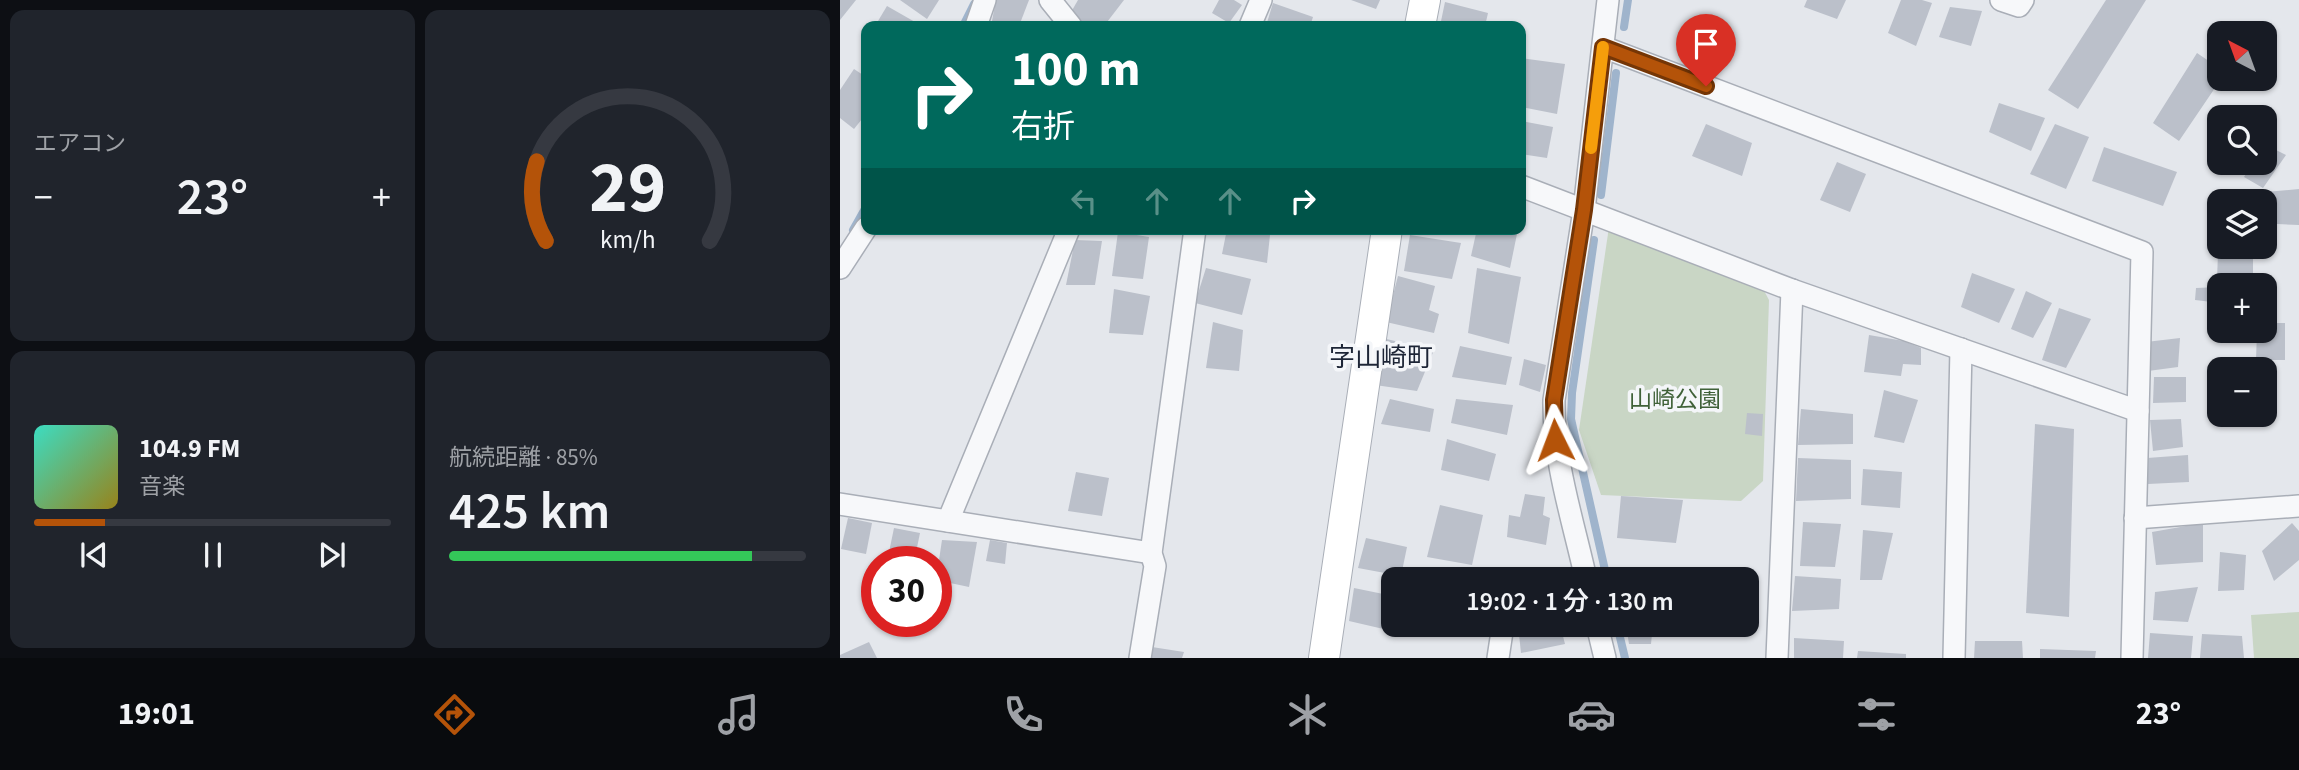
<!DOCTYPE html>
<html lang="ja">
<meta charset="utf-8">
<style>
:root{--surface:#171b24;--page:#20242c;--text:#f1f3f6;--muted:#9ea1a6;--line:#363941;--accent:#b45309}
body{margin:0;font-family:"Source Sans 3","Noto Sans JP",sans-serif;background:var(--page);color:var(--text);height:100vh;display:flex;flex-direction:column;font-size:26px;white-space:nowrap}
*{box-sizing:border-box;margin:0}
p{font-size:23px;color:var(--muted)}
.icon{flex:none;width:38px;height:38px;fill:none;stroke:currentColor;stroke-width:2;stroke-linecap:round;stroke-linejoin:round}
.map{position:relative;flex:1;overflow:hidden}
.drawer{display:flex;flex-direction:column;gap:10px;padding:10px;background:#0d0f14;width:840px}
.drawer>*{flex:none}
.banner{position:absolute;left:21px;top:21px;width:665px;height:214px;border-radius:14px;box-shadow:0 2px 5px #0004;background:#00695c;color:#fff;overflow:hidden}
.needle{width:46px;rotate:319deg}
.buttons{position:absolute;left:1367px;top:21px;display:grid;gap:14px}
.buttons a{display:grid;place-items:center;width:70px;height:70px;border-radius:14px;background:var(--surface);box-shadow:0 2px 5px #0004;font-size:35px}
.speed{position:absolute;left:21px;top:546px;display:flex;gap:14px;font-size:35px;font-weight:700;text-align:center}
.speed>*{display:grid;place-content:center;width:91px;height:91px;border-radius:50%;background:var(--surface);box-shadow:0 2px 5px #0004;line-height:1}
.speed .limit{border:10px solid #d22;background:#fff;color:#111}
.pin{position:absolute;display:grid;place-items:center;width:60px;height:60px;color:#fff;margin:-72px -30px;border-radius:50% 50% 50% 0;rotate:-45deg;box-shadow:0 0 7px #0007}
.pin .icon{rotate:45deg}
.me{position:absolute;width:77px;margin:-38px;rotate:357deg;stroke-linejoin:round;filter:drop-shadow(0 0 5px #0008)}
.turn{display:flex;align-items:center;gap:24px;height:147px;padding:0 35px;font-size:32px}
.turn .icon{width:91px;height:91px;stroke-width:2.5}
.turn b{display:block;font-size:49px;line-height:60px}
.lanes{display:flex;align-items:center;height:66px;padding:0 35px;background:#0003;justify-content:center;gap:35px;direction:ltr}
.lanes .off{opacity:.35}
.big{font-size:52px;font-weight:600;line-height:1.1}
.drawer .widget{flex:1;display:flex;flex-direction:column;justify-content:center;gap:10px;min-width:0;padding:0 24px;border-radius:14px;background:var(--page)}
.drawer .dial{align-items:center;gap:0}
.dial svg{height:182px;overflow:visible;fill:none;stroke:var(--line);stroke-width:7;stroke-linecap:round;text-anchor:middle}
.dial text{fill:var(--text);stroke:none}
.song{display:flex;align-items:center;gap:21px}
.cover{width:84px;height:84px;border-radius:10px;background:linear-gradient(135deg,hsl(170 70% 55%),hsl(50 70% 35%))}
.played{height:7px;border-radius:4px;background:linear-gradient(90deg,var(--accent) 20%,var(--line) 20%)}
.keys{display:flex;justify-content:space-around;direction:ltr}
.heat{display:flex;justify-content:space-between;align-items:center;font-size:38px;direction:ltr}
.charge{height:10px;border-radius:5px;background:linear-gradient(90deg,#34c759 85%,var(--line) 0)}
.drawer .tiles{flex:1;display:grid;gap:10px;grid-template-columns:repeat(2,1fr)}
.trip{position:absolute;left:541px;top:567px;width:378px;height:70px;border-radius:14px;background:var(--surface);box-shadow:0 2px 5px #0004;font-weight:600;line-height:70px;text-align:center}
.tab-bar{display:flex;height:112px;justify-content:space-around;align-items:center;background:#090b0e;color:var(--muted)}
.tab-bar .icon{width:49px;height:49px}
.tab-bar .current{color:var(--accent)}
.tab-bar b{font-size:32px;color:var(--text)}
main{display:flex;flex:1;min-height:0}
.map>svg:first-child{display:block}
</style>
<main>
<section class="drawer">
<div class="tiles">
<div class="widget"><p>エアコン</p>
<div class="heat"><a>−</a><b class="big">23°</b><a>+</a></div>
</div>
<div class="widget dial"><svg viewBox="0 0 100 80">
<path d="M14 69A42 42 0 1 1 86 69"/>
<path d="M14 69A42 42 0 0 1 10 34" stroke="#b45309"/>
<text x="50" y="56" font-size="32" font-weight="700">29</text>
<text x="50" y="72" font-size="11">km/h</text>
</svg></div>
<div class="widget">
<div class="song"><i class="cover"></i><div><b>104.9 FM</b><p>音楽</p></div></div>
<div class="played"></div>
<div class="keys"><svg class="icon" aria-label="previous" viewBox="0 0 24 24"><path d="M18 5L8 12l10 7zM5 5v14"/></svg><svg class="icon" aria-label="pause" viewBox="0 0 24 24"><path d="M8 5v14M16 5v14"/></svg><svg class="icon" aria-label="next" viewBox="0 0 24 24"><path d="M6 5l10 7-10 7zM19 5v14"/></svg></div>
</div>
<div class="widget"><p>航続距離 · 85%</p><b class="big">425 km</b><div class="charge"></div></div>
</div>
</section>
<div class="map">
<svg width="1459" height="658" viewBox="0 0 1459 658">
<rect width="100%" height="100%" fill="#e4e7ec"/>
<g fill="#c9d6c5">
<polygon points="769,227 922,287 929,300 923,481 901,501 761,495 739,430"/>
<polygon points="1459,612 1459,658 1414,658 1411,615"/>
</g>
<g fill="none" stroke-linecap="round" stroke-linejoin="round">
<g stroke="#9fb4cc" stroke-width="8">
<polyline points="123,26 134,4"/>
<polyline points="784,27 788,0"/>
<polyline points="761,195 776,73"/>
<polyline points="13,230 26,207"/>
<polyline points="754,240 732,393 731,419 767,579"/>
<polyline points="777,625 785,658"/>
</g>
</g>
<g fill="#bbc0ca">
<polygon points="0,0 16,0 0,20"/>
<polygon points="60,0 99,0 87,19"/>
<polygon points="156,0 189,0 179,26 169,26 152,21"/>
<polygon points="238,0 284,0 264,26 244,26 230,14"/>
<polygon points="379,0 394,0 402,5 389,23 372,13"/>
<polygon points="511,0 540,0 536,9"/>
<polygon points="967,0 1006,0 997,19 964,7"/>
<polygon points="1061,0 1082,0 1092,3 1076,46 1048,33"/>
<polygon points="1266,0 1306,0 1238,109 1208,90"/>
<polygon points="605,2 648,13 645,26 600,26"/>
<polygon points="433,3 473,17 470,26 426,26"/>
<polygon points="47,6 82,26 35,26"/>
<polygon points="1110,7 1142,11 1131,46 1099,37"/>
<polygon points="1357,53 1379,68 1379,79 1381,79 1339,141 1313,123"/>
<polygon points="681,58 725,64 717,114 681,107"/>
<polygon points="14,69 26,77 26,114 14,129 0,118 0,90"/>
<polygon points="1159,103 1205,118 1191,151 1149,132"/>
<polygon points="681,121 713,127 707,158 681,154"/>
<polygon points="866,124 912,143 902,176 852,156"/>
<polygon points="1215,124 1249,137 1226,189 1190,174"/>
<polygon points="1424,144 1446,155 1423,188 1404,177 1413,163 1424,163"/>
<polygon points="1264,147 1337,172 1323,206 1252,181"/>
<polygon points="997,162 1026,174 1010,212 980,200"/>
<polygon points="1459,189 1459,225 1437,224 1433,238 1424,238 1426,192"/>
<polygon points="387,229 430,235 427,263 382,254"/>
<polygon points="637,229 678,229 670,268 631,256"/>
<polygon points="278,232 309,237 303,279 272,276"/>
<polygon points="570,235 621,243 612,279 564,271"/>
<polygon points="235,240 262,241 255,285 226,285"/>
<polygon points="1378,253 1413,254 1413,280 1377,280"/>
<polygon points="366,268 411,279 402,315 355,303"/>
<polygon points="637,268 681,277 669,344 628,333"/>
<polygon points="1132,273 1175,289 1159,323 1121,307"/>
<polygon points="558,276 595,286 589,310 599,314 594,333 546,322"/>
<rect x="1424" y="285" width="5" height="22"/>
<polygon points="1379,287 1379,318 1374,318 1372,302 1355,300 1356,288"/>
<polygon points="274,289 310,296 303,335 269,333"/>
<polygon points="1186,291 1212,303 1193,338 1171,329"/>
<polygon points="1219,308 1251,319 1226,368 1202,360"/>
<polygon points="373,322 403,330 399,371 366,368"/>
<polygon points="1424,323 1445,323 1445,360 1416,360 1417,331 1424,331"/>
<polygon points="1029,335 1064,341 1081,348 1081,365 1063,364 1061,376 1024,372"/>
<polygon points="542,338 594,350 577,391 535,385"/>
<polygon points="1340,338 1338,367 1308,371 1306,342"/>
<polygon points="620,346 672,357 666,385 612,377"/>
<polygon points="684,359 706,365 700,392 679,385"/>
<polygon points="1314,377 1346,377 1346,402 1313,403"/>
<polygon points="1044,390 1078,400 1064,443 1034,437"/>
<polygon points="550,399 594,409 590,432 541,424"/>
<polygon points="616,399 673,405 667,435 611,423"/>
<polygon points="961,409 1013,414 1013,444 958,445"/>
<polygon points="907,413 923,414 922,436 905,434"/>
<polygon points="1341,419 1343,447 1313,451 1310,420"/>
<polygon points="1195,424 1234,429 1229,617 1186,613"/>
<polygon points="607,439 656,454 649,481 601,470"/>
<polygon points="1348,455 1349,482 1308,484 1307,458"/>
<polygon points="958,458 1011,460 1011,499 956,501"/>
<polygon points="1023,469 1062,472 1060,508 1021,505"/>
<polygon points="236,472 269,478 262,516 228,511"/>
<polygon points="685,494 705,497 703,515 710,518 706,545 667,537 669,515 680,517"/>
<polygon points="781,496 843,500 836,543 777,538"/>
<polygon points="600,505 643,515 632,565 587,557"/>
<polygon points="8,518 32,523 26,554 1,549"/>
<polygon points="963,522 1001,524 995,567 960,566"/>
<polygon points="1363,523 1363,562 1316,565 1312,532"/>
<polygon points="1452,523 1459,531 1459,560 1434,581 1422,551"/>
<polygon points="54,528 80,533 74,562 47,562"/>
<polygon points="1023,530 1053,533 1042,580 1020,580"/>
<polygon points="526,538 567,547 561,576 518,568"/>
<polygon points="102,540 137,542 129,587 96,580"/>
<polygon points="150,540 167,543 165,564 146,561"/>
<polygon points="1380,552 1406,555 1404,590 1378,591"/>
<polygon points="955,576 1001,579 999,609 952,611"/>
<polygon points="1358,587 1348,622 1313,620 1315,592"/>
<polygon points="514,588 553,596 553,625 566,625 565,634 509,621"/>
<polygon points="678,625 720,625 725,644 681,653"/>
<polygon points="786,625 841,625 842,629 812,634 811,644 789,644"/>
<polygon points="1310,633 1353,636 1351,658 1308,658"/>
<polygon points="1362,634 1402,636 1404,658 1360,658"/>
<polygon points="954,638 1004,641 1003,658 954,658"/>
<polygon points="1135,641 1182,641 1183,658 1134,658"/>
<polygon points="29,642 37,658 0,658 0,655"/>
<polygon points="312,647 344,652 342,658 310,658"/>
<polygon points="1200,649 1256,651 1255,658 1200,658"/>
<polygon points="1018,651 1066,654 1066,658 1017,658"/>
</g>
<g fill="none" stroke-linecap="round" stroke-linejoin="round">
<defs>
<g id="street">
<polyline points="210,0 231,26"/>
<polyline points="1161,0 1179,6 1183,0"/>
<polyline points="136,26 145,0"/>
<polyline points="410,26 421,0"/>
<polyline points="763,47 1302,252 1292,658"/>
<polyline points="681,186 952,290 1298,411"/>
<polyline points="0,268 26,228"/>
<polyline points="0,504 311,553"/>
<polyline points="1295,518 1459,506"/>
<polyline points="108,521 229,229"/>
<path d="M746,579C733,520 713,461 714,400L744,210L768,0"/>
<polyline points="757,625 765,658"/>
<polyline points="300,658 315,566 311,553 355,229"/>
<polyline points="658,658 663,625"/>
<polyline points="937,658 952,290"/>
<polyline points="1114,658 1121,349"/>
</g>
<g id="secondary">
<polyline points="580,26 585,0"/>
<polyline points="484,658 547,229"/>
</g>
</defs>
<use href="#street" stroke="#a9aeb7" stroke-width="24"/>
<use href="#secondary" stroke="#a9aeb7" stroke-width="32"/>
<use href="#street" stroke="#f7f8fa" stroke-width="21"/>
<use href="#secondary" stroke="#fff" stroke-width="30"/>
</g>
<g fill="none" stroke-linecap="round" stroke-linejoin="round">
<defs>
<polyline id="route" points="715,440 714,400 744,210 763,47 866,86"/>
</defs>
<use href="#route" stroke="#753606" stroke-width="18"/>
<use href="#route" stroke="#b45309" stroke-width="12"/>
<polyline stroke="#f59e0b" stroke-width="12" points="751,148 763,47"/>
</g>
<g text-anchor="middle" stroke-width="7" stroke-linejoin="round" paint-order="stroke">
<g font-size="23" fill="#3f6138" stroke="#f4f6f9">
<text x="835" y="407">山崎公園</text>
</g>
<g font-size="26" fill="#1d2536" stroke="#f4f6f9">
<text x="541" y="366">字山崎町</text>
</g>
</g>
</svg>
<div class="buttons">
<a><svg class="needle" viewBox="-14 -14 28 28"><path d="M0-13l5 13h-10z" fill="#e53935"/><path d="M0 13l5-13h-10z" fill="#9ea1a6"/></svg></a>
<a><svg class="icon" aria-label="search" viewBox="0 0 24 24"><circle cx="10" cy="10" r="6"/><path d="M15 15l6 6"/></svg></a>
<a><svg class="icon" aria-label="layers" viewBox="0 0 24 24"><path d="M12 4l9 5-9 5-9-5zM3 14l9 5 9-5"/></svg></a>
<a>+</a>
<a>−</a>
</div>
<div class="speed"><div class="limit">30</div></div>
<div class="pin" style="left:866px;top:86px;background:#d93025"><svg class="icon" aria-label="arrive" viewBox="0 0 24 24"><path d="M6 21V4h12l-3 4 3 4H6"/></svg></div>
<svg class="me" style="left:715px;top:440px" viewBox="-20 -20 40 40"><path d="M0-17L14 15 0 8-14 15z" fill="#b45309" stroke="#fff" stroke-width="4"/></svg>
<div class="trip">19:02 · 1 分 · 130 m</div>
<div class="banner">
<div class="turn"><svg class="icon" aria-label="right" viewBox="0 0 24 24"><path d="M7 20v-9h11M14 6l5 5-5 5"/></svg><div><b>100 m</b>右折</div></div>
<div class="lanes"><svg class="icon off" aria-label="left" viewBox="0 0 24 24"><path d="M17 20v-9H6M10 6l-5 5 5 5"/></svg><svg class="icon off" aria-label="ahead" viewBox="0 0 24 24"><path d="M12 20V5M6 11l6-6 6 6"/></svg><svg class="icon off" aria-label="ahead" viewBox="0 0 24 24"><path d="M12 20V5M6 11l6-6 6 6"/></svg><svg class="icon" aria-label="right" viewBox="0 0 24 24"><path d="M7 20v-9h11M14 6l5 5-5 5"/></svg></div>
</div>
</div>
</main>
<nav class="tab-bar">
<b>19:01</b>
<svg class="icon current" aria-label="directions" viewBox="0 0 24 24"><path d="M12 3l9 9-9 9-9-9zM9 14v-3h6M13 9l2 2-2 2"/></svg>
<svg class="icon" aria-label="music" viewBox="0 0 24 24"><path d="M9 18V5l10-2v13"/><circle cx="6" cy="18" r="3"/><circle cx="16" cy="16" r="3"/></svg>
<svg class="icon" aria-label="phone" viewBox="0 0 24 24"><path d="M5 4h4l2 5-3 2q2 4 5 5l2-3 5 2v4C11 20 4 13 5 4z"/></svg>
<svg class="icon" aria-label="climate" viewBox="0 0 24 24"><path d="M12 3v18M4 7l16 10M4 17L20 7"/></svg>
<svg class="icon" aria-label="car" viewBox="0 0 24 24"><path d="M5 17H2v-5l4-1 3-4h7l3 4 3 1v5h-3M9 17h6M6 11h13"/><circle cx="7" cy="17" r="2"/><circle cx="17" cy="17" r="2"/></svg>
<svg class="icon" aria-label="filters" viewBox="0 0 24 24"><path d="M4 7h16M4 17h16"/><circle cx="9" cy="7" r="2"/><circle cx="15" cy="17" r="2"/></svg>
<b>23°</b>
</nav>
